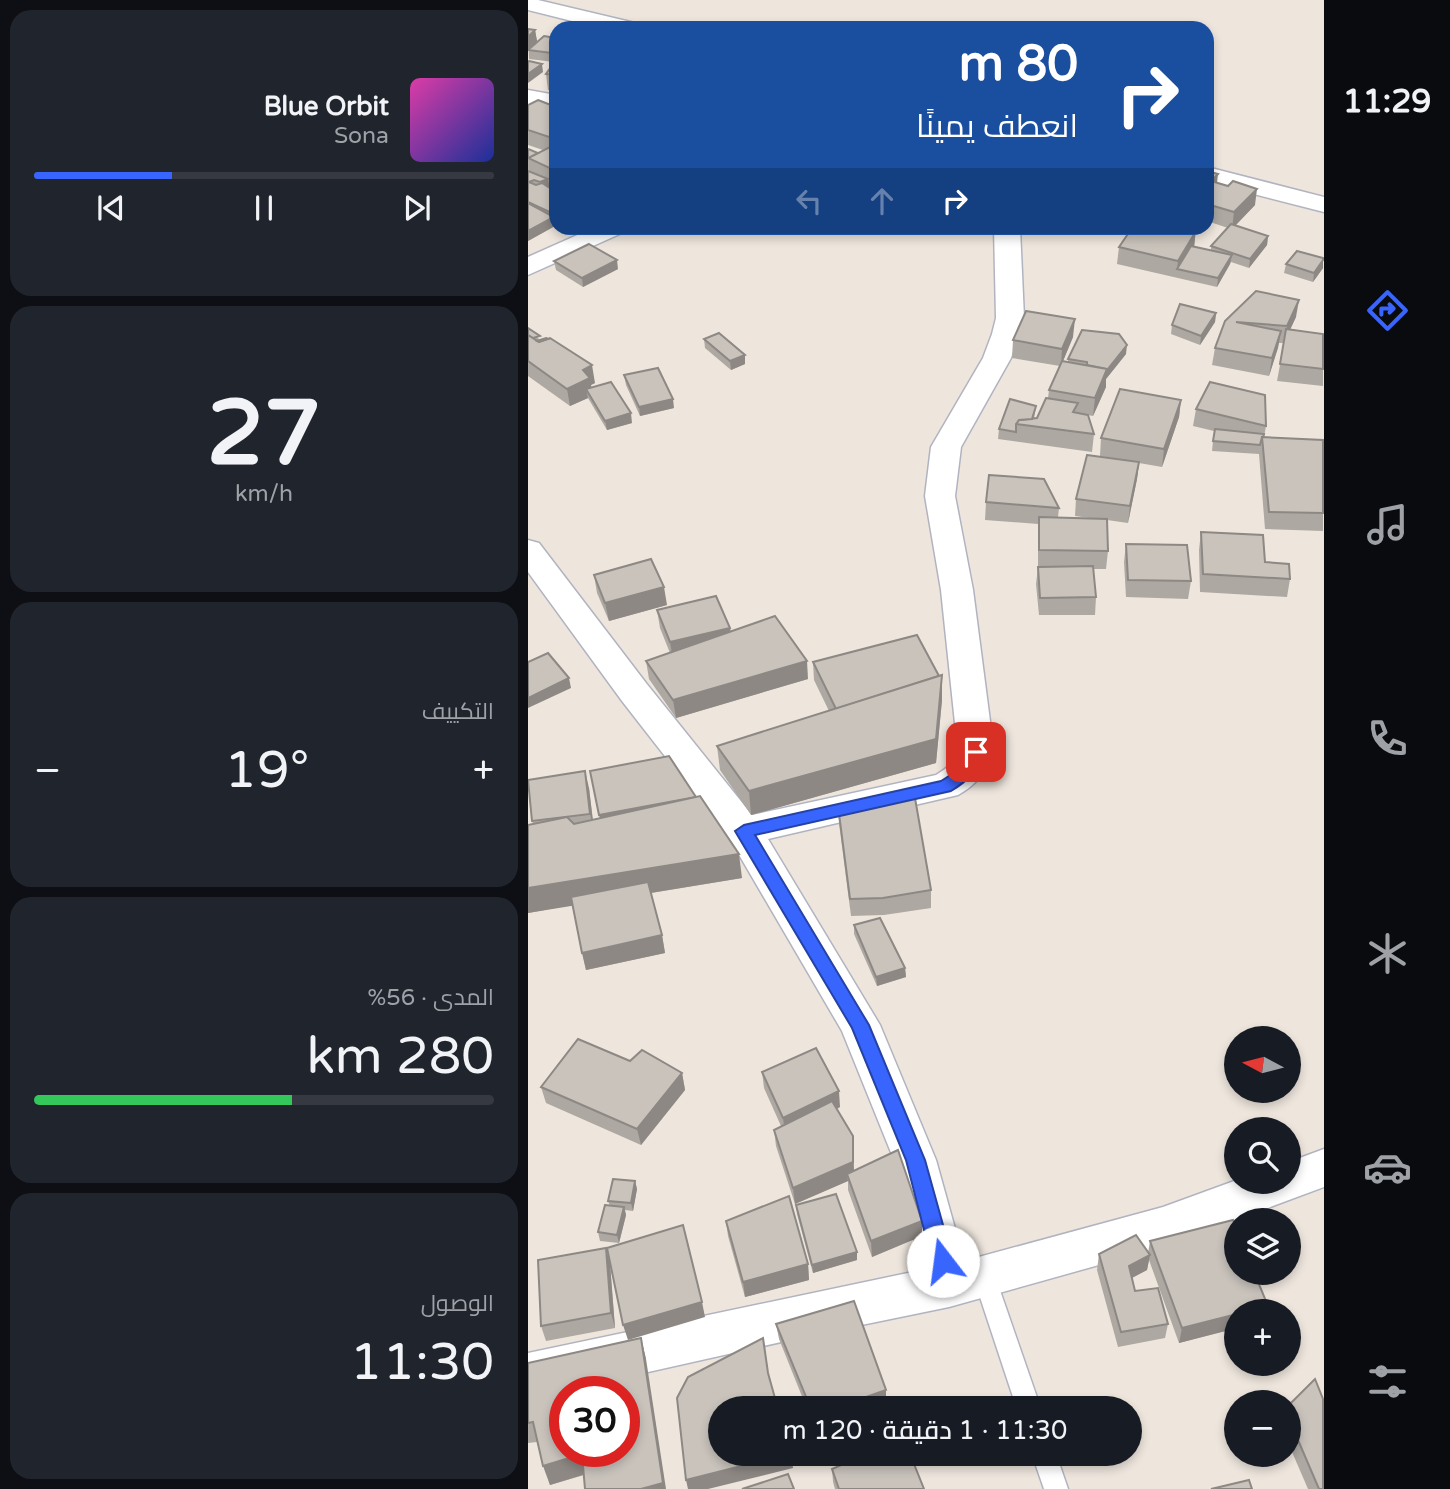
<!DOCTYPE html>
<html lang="ar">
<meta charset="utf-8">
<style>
:root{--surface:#171b24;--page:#20242c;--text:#f1f3f6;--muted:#9ea1a6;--line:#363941;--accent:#3965ff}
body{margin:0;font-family:"Varela Round",Cairo,sans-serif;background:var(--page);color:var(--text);direction:rtl;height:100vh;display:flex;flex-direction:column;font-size:26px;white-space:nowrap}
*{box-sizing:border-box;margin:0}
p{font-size:23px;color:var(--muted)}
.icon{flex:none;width:38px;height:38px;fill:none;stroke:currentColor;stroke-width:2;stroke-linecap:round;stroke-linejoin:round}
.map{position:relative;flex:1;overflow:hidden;direction:ltr}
.sheet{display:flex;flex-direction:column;gap:10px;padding:10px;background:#0d0f14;width:528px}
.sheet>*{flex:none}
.banner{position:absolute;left:21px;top:21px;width:665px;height:214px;border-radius:21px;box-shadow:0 4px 10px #0003;direction:rtl;background:#1a4fa0;color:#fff;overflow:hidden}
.needle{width:46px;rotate:277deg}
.fabs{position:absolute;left:696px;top:1026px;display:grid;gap:14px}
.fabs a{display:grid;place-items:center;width:77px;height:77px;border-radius:50%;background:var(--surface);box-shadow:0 4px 10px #0003;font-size:35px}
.speed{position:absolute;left:21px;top:1376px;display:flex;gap:14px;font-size:35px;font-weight:700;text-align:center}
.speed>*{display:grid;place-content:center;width:91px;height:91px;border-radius:50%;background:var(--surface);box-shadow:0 4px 10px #0003;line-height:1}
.speed .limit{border:10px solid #d22;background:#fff;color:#111}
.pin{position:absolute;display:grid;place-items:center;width:60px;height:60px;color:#fff;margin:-30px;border-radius:14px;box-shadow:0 4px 10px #0006}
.me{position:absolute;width:77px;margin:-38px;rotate:345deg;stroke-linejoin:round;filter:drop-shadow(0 0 5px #0008)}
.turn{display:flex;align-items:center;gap:24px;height:147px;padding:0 21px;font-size:32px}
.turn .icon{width:91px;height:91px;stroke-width:2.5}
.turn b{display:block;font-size:49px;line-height:60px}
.lanes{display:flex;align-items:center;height:66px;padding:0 21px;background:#0003;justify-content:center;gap:35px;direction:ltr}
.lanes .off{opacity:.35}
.big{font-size:52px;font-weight:600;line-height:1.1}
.sheet .tile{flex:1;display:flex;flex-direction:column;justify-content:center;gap:10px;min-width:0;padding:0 24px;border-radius:21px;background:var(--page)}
.sheet .dial{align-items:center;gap:0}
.dial b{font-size:91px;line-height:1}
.song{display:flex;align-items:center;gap:21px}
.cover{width:84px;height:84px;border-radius:10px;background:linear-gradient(135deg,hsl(320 70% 55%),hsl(230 70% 35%))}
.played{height:7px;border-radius:4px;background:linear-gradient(90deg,var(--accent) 30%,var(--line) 30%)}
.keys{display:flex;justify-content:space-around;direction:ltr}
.heat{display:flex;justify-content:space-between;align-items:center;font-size:38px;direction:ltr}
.charge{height:10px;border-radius:5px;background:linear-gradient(90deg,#34c759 56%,var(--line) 0)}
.trip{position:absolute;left:180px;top:1396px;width:434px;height:70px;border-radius:35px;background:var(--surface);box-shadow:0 4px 10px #0003;font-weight:600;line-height:70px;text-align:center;direction:rtl}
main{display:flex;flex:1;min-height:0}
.tab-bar{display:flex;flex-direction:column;width:126px;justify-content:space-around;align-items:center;background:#090b0e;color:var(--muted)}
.tab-bar .icon{width:49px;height:49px}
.tab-bar .active{color:var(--accent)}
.tab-bar b{font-size:32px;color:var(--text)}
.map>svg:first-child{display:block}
</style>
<main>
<nav class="tab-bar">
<b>11:29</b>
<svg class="icon active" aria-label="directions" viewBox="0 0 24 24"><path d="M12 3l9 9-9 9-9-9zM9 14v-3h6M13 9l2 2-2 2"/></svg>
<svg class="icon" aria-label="music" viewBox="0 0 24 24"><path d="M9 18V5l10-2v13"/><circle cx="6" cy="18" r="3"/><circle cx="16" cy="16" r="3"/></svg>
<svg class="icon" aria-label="phone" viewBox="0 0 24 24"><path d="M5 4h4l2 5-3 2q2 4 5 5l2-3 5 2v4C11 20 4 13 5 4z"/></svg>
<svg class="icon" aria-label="climate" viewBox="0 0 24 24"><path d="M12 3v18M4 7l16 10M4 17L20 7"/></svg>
<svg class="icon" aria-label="car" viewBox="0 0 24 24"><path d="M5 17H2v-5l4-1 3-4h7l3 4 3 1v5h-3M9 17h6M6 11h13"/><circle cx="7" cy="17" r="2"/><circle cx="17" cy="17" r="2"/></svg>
<svg class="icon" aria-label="filters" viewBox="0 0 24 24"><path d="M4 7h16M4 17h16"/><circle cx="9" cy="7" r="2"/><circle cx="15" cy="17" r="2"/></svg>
</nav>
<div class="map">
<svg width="796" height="1489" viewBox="0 0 796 1489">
<rect width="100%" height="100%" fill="#eee6dd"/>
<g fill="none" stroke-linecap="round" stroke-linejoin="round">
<defs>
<g id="service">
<polygon points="456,1266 464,1269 467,1276 513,1409 489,1409 445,1276 448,1269"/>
<polygon points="504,1454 528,1454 540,1489 516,1489"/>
</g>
<g id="minor">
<polygon points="0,0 10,0 107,23 110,28 72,28 0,10"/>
<polygon points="0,90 28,95 28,109 0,104"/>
<polygon points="679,167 796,197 796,212 679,182"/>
<polygon points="65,228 98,228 94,233 0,275 0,257"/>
<path d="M466,228H492L496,318L483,358L433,447L427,496L445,590L466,752C458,772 448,785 430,795L240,839L352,1025L408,1160L436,1261L635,1207L709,1180L761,1181V1162L796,1149V1187L635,1247L421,1307L280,1336L0,1399V1353L394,1270L366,1160L314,1031L203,841L94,701L0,572V540L11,543L118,683L224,815L408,775C418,769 426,763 430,752L413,590L397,496L403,447L455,358L464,334L468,318Z"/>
</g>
</defs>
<use href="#service" stroke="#b1b4c0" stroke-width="3"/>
<use href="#minor" stroke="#b1b4c0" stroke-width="3"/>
<use href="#service" fill="#fff" fill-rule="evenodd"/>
<use href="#minor" fill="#fff" fill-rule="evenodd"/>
</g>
<g fill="#ada8a2">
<polygon points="0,29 7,30 9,42 28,38 26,62 1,59"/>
<polygon points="28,60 28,91 20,90 18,74"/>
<polygon points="0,105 28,107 28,186 21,183 21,188 28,192 28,223 27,223 27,226 0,241 0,149 10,153 15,150 0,145"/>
<polygon points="679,171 689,183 727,205 707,226 740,236 739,245 721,268 703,262 702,264 689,287 589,264 591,247 604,228 668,228 666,247 683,251 683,246 700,228 679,221"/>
<polygon points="36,228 65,228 51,235"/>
<polygon points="26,261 90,269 55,287 28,270"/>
<polygon points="758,264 795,268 785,282 756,273"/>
<polygon points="688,313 687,322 672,345 643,334 644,325"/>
<polygon points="768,317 762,329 795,351 795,386 749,381 756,343 751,343 741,376 684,365 687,348 697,321"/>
<polygon points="0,328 12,340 67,383 63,385 63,388 104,423 79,430 60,398 42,406 0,376"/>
<polygon points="545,337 535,361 540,362 540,359 598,354 578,379 578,387 565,416 549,413 566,434 564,452 470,439 471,429 508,406 506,419 509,418 520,398 521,390 532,366 484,358 485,340"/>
<polygon points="176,339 217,364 203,370 177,348"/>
<polygon points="96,375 146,408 112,416 98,385"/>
<polygon points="653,400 651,417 634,467 611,463 609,479 600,523 579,520 580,551 578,569 565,569 568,597 567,615 511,615 508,584 510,567 510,524 457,520 458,502 531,508 530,517 562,518 547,516 548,499 590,459 572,456 573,438"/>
<polygon points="668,409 738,426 736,437 795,440 795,531 737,529 731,454 684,451 686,431 665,426"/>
<polygon points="673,532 737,562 762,579 759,597 672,592 671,550"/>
<polygon points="598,544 663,581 660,599 598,597 596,562"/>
<polygon points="66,575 139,605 81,621 69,593"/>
<polygon points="129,610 202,628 203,632 280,679 148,718 121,679 118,661 142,653 132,628"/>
<polygon points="285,662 414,700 408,763 223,815 192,770 189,746 301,711 286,680"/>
<polygon points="61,788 65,820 214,878 123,893 134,935 137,953 58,970 44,905 0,913 5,824 4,821"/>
<polygon points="310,806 403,890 403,908 356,915 323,916 311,823"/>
<polygon points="326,925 377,968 378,977 349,986 326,934"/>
<polygon points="234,1072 312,1107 309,1109 325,1136 326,1171 394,1236 344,1257 320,1190 320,1181 267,1204 248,1146 246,1130 253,1126 236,1088"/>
<polygon points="154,1073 157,1090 113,1145 18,1103 13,1087"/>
<polygon points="107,1181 109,1189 105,1211 97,1210 98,1215 91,1243 72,1241 70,1232 82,1206 80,1201"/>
<polygon points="268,1205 329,1260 285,1273 269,1214"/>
<polygon points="198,1221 280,1264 281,1280 217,1297 200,1236"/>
<polygon points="622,1241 740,1306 739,1311 709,1311 709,1328 651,1343 621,1260 619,1270 604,1278 607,1291 640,1324 637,1338 590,1347 569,1270 571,1254 620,1253"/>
<polygon points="78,1248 82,1264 87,1328 18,1341 13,1326"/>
<polygon points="248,1324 358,1390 358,1404 345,1409 279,1409 251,1339"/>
<polygon points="113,1338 118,1359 56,1475 22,1485 9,1442 0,1443 0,1363"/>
<polygon points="761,1405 795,1489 780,1489 761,1445"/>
<polygon points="304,1469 396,1489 307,1489 305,1482"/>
</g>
<g fill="#8d8884">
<polygon points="7,30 10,46 0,50 0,37"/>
<polygon points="28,51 28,60 26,62 24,53"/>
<polygon points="14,64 15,72 0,83 0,74"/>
<polygon points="690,174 688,191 683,181"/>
<polygon points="20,179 22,188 13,191 12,182"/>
<polygon points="729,189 727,205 704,229 706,212"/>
<polygon points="26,217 27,226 0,241 0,231"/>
<polygon points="50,228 65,228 51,235"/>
<polygon points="666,228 668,228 666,248 649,269 650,261"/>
<polygon points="740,236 739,245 721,268 722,259"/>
<polygon points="704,255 702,264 689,287 690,278"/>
<polygon points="89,260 90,269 55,287 54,278"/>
<polygon points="795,260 795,268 785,282 786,273"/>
<polygon points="771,300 768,317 756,343 759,326"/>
<polygon points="688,313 687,322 672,345 673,336"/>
<polygon points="547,319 545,337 533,366 534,349"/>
<polygon points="753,331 750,348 741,376 744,358"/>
<polygon points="599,345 598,354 578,379 578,387 565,416 567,398 575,375"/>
<polygon points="217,355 217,364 203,370 202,361"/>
<polygon points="64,365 67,383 63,385 65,395 58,389 60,398 42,406 39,389 55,370"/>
<polygon points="145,399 146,408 112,416 111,407"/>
<polygon points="653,400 651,417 634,467 636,449"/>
<polygon points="103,413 104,423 79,430 77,421"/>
<polygon points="611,462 609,479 600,523 602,506"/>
<polygon points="136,587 139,605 81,621 77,603"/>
<polygon points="202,628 204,645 145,660 142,642"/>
<polygon points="279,661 280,679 148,718 145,700"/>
<polygon points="414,675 414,700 408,763 223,815 221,791"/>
<polygon points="41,678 43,688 0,708 0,698"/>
<polygon points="57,771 61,788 66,831 62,814"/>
<polygon points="169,798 75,832 71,815"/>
<polygon points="211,854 214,878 0,913 0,888"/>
<polygon points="134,935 137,953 58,970 54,953"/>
<polygon points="377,968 378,977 349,986 348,977"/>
<polygon points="154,1073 157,1090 113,1145 109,1129"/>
<polygon points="311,1091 312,1107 257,1134 255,1118"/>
<polygon points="325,1136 326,1178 319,1174 320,1181 267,1204 265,1188"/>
<polygon points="107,1181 109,1189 105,1211 103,1203"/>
<polygon points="96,1207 98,1215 91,1243 89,1235"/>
<polygon points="394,1221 394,1236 344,1257 343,1241"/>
<polygon points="78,1248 82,1264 87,1328 83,1313"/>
<polygon points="329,1252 329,1260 285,1273 284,1265"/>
<polygon points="622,1255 619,1270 598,1281 601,1266"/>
<polygon points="280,1264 281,1280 217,1297 215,1282"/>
<polygon points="174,1302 177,1317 100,1340 95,1325"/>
<polygon points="740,1306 739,1311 721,1311"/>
<polygon points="709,1314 709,1328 651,1343 654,1328"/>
<polygon points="113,1338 118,1359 138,1489 113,1489"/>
<polygon points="358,1390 358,1404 345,1409 304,1409"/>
<polygon points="54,1454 61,1473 22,1485 15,1466"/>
<polygon points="263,1454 265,1468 180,1489 160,1489 158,1480"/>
</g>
<g fill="#c9c3bc" stroke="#8d8884" stroke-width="2" fill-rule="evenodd">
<polygon points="0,29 7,30 0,37"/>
<polygon points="16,36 28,38 28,51 24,53 0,50"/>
<polygon points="28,60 28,75 18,74"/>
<polygon points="1,61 14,64 0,74 0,62"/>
<polygon points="10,100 28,107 27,139 0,130 0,105"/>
<polygon points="28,144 28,171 0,158"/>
<polygon points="0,149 10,153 0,158"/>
<polygon points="0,171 20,179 12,182 6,180 1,182 8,185 14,183 28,192 28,215 0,202"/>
<polygon points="679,171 690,174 683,181 700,186 705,181 729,189 706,212 679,204"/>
<polygon points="0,203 26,217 0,231"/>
<polygon points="703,224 740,236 722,259 683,246"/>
<polygon points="604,228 652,228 668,231 650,261 591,247"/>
<polygon points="652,228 666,228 665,230"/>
<polygon points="61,244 89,260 54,278 26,261"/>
<polygon points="663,246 704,255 690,278 649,269"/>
<polygon points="769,251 795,258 795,260 786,273 758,264"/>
<polygon points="728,291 771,300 759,326 708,322 753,331 744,358 687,348 697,321"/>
<polygon points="652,304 688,313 673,336 644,325"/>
<polygon points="498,311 547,319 534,349 485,340"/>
<polygon points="0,328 12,336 5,338 0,335"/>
<polygon points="758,329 795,334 795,369 752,364"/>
<polygon points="554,330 591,334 599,345 579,370 579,369 559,365 559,362 540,359"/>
<polygon points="191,333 217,355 202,361 176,339"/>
<polygon points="0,335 11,342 22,338 64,365 55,370 62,378 39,389 0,361"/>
<polygon points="18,338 20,339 11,342 9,341"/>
<polygon points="534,361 579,369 567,398 521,390"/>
<polygon points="130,368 145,399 111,407 96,375"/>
<polygon points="83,382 103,413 77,421 58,389"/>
<polygon points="682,382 737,395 738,426 668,409"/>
<polygon points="592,389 653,400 636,449 573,438"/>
<polygon points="518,398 550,403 545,412 560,415 566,434 488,424 491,420 509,418"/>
<polygon points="482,399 508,406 504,419 491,420 488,424 488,432 471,429"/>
<polygon points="687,429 736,434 735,437 734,437 732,445 685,441"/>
<polygon points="734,437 795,440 795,513 741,512"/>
<polygon points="559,455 611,462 602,506 548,499"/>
<polygon points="461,475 516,479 531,508 458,502"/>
<polygon points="511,517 579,519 580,551 511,550"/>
<polygon points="673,532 735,535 737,562 761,564 762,579 675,574"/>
<polygon points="598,544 659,545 663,581 600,580"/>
<polygon points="123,559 136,587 77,603 66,575"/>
<polygon points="565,566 568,597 512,598 510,567"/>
<polygon points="188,596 202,628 142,642 129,610"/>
<polygon points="247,616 279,661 145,700 118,661"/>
<polygon points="389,635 411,676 308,709 285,662"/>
<polygon points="20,653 41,678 0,698 0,662"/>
<polygon points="414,675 408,739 221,791 189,746"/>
<polygon points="141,756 168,797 71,815 62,771"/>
<polygon points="57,771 62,814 4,821 0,780"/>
<polygon points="172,796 211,854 0,888 0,825 39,817 46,824"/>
<polygon points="387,798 403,890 355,898 322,899 310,806"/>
<polygon points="120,882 134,935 54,953 43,897"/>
<polygon points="352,918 377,968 348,977 326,925"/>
<polygon points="50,1039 102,1061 114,1050 154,1073 109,1129 13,1087"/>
<polygon points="288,1048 311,1091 255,1118 234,1072"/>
<polygon points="304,1101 325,1136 325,1162 265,1188 246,1130"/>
<polygon points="370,1150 394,1221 343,1241 319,1174"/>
<polygon points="85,1179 107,1181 103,1203 80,1201"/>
<polygon points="308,1194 329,1252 284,1265 268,1205"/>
<polygon points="261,1196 280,1264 215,1282 198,1221"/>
<polygon points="77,1205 96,1207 89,1235 70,1232"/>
<polygon points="705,1220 709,1230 709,1272 726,1272 740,1306 721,1311 709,1311 709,1314 654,1328 622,1241"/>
<polygon points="155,1225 174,1302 95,1325 79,1248"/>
<polygon points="608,1235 622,1255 601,1266 607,1291 630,1288 640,1324 593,1332 571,1254"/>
<polygon points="78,1248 83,1313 13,1326 10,1260"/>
<polygon points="326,1301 358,1390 304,1409 283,1409 248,1324"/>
<path d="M113,1338L135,1483L113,1489H57L54,1454L15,1466L5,1422L0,1423V1363ZM37,1391H96V1451H37Z"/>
<polygon points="235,1338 240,1373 250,1409 192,1409 192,1454 261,1454 158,1480 149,1398 160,1377"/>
<polygon points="787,1379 795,1399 795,1489 791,1489 761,1419 761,1405"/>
<polygon points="338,1454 382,1454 396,1489 311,1489 304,1469"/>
<polygon points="260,1474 266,1489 214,1489"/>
<polygon points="721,1480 724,1489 683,1489"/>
</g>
<path fill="#3965ff" stroke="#2542a6" stroke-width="2" d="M448,746L456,752C449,771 441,780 423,791L227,835L341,1025L397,1160L425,1261L422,1268L415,1270L407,1268L404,1261L378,1160L324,1028L207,831L216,825L413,781C429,772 434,764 443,748Z"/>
</svg>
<div class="fabs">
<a><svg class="needle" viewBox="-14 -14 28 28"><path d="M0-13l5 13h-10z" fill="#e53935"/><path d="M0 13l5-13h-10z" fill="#9ea1a6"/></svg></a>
<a><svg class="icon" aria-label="search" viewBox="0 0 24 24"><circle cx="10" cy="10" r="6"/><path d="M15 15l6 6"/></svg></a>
<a><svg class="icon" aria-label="layers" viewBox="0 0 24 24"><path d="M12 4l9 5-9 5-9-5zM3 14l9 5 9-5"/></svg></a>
<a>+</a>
<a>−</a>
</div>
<div class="speed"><div class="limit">30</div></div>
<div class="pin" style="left:448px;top:752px;background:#d93025"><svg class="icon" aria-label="arrive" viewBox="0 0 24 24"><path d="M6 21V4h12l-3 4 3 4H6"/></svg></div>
<svg class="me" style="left:415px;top:1261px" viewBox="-20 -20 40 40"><circle r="19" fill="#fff"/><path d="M0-13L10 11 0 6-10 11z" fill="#3965ff"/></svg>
<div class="trip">11:30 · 1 دقيقة · 120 m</div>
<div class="banner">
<div class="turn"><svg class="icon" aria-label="right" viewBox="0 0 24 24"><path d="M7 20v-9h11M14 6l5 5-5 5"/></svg><div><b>80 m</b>انعطف يمينًا</div></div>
<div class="lanes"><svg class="icon off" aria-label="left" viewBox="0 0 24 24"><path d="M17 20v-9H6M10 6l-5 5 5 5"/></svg><svg class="icon off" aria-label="ahead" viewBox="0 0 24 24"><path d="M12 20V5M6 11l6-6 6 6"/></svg><svg class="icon" aria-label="right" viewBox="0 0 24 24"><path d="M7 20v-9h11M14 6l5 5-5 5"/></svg></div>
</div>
</div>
<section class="sheet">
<div class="tile">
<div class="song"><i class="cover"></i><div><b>Blue Orbit</b><p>Sona</p></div></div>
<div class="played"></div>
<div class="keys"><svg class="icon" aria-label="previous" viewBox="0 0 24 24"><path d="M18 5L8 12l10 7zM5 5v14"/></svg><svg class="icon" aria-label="pause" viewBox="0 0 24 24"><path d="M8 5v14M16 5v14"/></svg><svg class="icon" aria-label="next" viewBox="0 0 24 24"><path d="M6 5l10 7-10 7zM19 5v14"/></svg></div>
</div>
<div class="tile dial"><b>27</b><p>km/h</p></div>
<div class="tile"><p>التكييف</p>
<div class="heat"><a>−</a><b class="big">19°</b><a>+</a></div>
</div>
<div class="tile"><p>المدى · 56%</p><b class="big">280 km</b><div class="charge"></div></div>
<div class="tile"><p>الوصول</p><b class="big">11:30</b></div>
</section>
</main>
